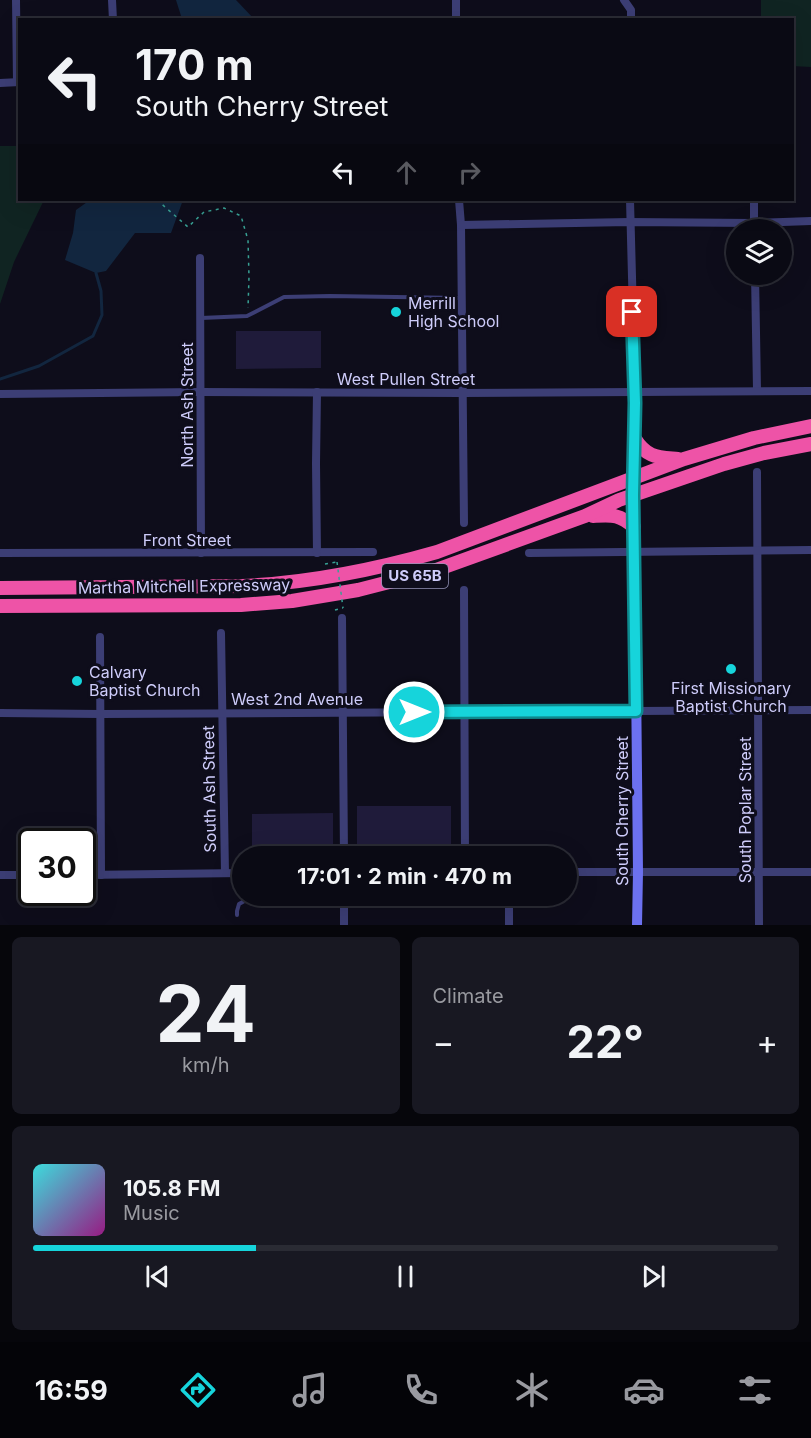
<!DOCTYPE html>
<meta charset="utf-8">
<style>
:root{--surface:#0a0a14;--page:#181822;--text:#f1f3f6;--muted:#999aa0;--line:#2a2b34;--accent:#16d4db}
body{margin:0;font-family:Inter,sans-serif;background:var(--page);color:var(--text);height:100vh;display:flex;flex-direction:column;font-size:22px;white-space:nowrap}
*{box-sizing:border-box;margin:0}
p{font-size:20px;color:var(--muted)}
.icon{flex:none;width:33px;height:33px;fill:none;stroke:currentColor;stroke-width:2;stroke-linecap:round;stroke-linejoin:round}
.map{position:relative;height:925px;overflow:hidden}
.side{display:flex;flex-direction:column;gap:12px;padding:12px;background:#06060b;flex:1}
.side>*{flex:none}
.banner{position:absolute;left:18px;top:18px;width:776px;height:183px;border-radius:0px;box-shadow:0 6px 24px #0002,0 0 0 2px var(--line);background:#0a0a14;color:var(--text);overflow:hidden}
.tools{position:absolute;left:726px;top:219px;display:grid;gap:12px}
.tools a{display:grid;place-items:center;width:66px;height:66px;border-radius:50%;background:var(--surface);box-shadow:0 6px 24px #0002,0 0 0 2px var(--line);font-size:30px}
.speed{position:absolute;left:18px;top:828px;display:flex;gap:12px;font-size:30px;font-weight:700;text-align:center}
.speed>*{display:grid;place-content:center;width:78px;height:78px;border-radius:50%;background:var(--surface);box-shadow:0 6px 24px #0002,0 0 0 2px var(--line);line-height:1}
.speed .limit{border:3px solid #111;border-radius:9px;background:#fff;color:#111}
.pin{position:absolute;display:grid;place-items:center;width:51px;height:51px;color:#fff;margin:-26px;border-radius:12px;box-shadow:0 3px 9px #0006}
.me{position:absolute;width:66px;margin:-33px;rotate:90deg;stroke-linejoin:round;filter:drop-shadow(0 0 4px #0008)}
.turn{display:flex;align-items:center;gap:21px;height:126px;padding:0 18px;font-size:27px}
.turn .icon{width:78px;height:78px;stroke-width:2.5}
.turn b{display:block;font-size:42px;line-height:51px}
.lanes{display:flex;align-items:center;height:57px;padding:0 18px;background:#0003;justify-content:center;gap:30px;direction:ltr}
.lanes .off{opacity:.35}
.big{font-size:45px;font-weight:700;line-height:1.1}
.side .tile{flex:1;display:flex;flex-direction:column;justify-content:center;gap:9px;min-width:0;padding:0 21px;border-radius:9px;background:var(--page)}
.side .dial{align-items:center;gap:0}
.dial b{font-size:78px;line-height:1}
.song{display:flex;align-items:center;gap:18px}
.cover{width:72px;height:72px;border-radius:9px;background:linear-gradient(135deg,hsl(180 70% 55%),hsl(310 70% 35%))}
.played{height:6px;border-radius:3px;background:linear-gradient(90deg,var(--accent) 30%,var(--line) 30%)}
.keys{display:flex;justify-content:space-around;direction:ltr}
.heat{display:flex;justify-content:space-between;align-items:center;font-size:33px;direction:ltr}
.side .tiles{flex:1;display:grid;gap:12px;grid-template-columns:1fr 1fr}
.tile:last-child{grid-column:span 2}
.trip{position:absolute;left:232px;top:846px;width:345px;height:60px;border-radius:30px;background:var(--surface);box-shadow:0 6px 24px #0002,0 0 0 2px var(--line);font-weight:700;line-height:60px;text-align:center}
.tab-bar{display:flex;height:96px;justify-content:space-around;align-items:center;background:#040408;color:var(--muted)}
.tab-bar .icon{width:42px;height:42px}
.tab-bar .current{color:var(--accent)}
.tab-bar b{font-size:27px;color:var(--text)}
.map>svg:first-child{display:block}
</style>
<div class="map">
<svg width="811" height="925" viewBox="0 0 811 925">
<rect width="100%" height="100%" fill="#0e0d1b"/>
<g fill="#102422">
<polygon points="761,0 811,0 811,67 792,66 792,20 761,19"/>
<polygon points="0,146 19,146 20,200 44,200 14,262 0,304"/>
</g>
<g fill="#12263f">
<polygon points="176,0 236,0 254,19 182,19"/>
<polygon points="90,200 183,200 171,233 135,233 106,271 96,273 65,260 73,233 76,210"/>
</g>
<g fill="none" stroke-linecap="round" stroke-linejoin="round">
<polyline stroke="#12263f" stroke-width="3" points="0,379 39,366 93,336 102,315 101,291 96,273"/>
</g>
<g fill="#1f1b3a">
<polygon points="236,331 321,331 321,368 236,369"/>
<polygon points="357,806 451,806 451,855 357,856"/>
<polygon points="333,813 333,854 252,855 252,814"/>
</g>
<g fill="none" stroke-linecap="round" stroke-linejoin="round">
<g stroke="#38a194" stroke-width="1.5" stroke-dasharray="3 4.5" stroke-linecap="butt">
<polyline points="157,200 188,227 204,212 224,208 241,216 248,240 249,277 248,308"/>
<polyline points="325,564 337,562"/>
<polyline points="335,610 343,608"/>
</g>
<g stroke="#3c3e75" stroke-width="4">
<polyline points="201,318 247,316 284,297 330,296 461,298"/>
<polyline points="237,915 237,911 239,904 248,899 343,898"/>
</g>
<g stroke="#3c3e75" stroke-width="8">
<polyline points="16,0 17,82"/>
<polyline points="112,0 113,20"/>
<polyline points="456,0 456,20"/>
<polyline points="624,0 631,10 631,20"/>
<polyline points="0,83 20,82"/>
<polyline points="459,200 461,225 464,523"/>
<polyline points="630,200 635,392 634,478"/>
<polyline points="754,200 754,230"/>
<polyline points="461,225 629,222 754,223 811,221"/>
<polyline points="200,258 201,553"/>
<polyline points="755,274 757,390"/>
<polyline points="0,394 200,392 462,393 811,391"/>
<polyline points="757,472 759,925"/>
<polyline points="0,553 373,552"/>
<polyline points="317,553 316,463 317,392"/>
<polyline points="529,553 811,550"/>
<polyline points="464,590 465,856"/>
<polyline points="342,618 344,856"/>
<polyline points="221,633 225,873"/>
<polyline points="100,637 101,875"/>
<polyline points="0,713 101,714 811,710"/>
<polyline points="567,872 811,872"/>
<polyline points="0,875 32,875"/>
<polyline points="82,875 243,873"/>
<polyline points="344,896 344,925"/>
<polyline points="509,925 509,896"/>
</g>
<polyline stroke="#6c71f0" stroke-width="10" points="634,478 638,872 637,925"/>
<g stroke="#ee53a7" stroke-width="14">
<path d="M635,439C647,458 658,457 678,459"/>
<path d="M593,516C613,515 619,514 634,527"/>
<path d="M0,588L242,586C308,583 374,570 437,552L684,459L754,438L811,426"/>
<polyline points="0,606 241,605 292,601 358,590 436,570 585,516 619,500 724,464 764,453 811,444"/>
</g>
<polyline stroke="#38a194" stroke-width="1.5" stroke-dasharray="3 4.5" stroke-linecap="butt" points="337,562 343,608"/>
</g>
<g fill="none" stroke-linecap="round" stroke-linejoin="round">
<defs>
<polyline id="route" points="414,712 636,711 633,495 635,403 632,312"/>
</defs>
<use href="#route" stroke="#0e8a8e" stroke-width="15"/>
<use href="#route" stroke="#16d4db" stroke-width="10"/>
</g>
<g fill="#16d4db" stroke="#0e0d1b" stroke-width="2">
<circle cx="396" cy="312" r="6"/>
<circle cx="731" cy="669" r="6"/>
<circle cx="77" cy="681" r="6"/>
</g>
<g text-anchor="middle" stroke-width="6" stroke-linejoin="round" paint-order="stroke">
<rect fill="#0e0d1b" stroke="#9493b7" stroke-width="1.5" x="382" y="564" width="66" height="24" rx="4.5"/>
<g font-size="15" font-weight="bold" fill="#ceccfa">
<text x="415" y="581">US 65B</text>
</g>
<g font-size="16" fill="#ceccfa" stroke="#0e0d1b" text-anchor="start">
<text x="408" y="309">Merrill<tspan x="408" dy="18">High School</tspan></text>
<text x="89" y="678">Calvary<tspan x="89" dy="18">Baptist Church</tspan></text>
<text x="731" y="694" text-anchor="middle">First Missionary<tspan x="731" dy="18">Baptist Church</tspan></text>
</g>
<g font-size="16" fill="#ceccfa" stroke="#0e0d1b">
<text x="406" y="385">West Pullen Street</text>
<text transform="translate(187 405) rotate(-90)" y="6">North Ash Street</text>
<text x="187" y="546">Front Street</text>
<text transform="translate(184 586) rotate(-1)" y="6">Martha Mitchell Expressway</text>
<text x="297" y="705">West 2nd Avenue</text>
<text transform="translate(209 789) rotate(-91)" y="6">South Ash Street</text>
<text transform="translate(745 810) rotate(-90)" y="6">South Poplar Street</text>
<text transform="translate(622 811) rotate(-90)" y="6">South Cherry Street</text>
</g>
</g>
</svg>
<div class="tools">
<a><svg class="icon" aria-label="layers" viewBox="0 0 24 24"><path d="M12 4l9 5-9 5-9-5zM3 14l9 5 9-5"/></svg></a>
</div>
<div class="speed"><div class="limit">30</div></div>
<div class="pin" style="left:632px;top:312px;background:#d93025"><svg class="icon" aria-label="arrive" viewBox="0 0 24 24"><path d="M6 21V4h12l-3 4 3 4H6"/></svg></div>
<svg class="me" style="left:414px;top:712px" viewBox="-20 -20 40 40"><circle r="17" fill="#16d4db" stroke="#fff" stroke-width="3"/><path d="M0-11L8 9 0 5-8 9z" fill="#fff"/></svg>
<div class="trip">17:01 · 2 min · 470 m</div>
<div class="banner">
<div class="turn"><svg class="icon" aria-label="left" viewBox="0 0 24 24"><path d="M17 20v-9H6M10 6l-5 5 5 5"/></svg><div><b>170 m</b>South Cherry Street</div></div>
<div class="lanes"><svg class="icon" aria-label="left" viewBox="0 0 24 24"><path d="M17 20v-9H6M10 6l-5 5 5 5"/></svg><svg class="icon off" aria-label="ahead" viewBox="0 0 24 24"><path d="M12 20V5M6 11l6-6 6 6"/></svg><svg class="icon off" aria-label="right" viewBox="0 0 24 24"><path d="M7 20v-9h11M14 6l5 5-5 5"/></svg></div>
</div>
</div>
<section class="side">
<div class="tiles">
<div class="tile dial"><b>24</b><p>km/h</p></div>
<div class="tile"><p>Climate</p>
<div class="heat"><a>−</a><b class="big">22°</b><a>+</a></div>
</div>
<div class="tile">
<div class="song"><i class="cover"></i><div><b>105.8 FM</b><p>Music</p></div></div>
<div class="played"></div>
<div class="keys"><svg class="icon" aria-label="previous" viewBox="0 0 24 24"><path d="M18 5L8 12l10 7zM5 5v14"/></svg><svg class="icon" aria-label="pause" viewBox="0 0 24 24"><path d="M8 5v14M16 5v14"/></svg><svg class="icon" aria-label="next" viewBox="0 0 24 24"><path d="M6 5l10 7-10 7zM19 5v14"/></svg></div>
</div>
</div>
</section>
<nav class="tab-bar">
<b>16:59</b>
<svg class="icon current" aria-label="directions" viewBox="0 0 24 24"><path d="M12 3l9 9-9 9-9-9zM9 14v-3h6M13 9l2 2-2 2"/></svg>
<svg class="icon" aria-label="music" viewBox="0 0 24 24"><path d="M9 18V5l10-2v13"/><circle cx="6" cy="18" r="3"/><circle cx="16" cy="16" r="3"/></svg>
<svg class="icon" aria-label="phone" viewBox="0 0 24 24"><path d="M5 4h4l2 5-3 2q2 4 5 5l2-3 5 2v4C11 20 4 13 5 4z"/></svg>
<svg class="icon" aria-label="climate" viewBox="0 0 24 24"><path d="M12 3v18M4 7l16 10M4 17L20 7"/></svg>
<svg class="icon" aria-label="car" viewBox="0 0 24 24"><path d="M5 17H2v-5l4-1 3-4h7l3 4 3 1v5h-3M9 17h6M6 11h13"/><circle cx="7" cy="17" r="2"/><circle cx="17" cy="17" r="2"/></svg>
<svg class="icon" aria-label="filters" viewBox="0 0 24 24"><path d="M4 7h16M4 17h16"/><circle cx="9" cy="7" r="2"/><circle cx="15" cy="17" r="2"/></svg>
</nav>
